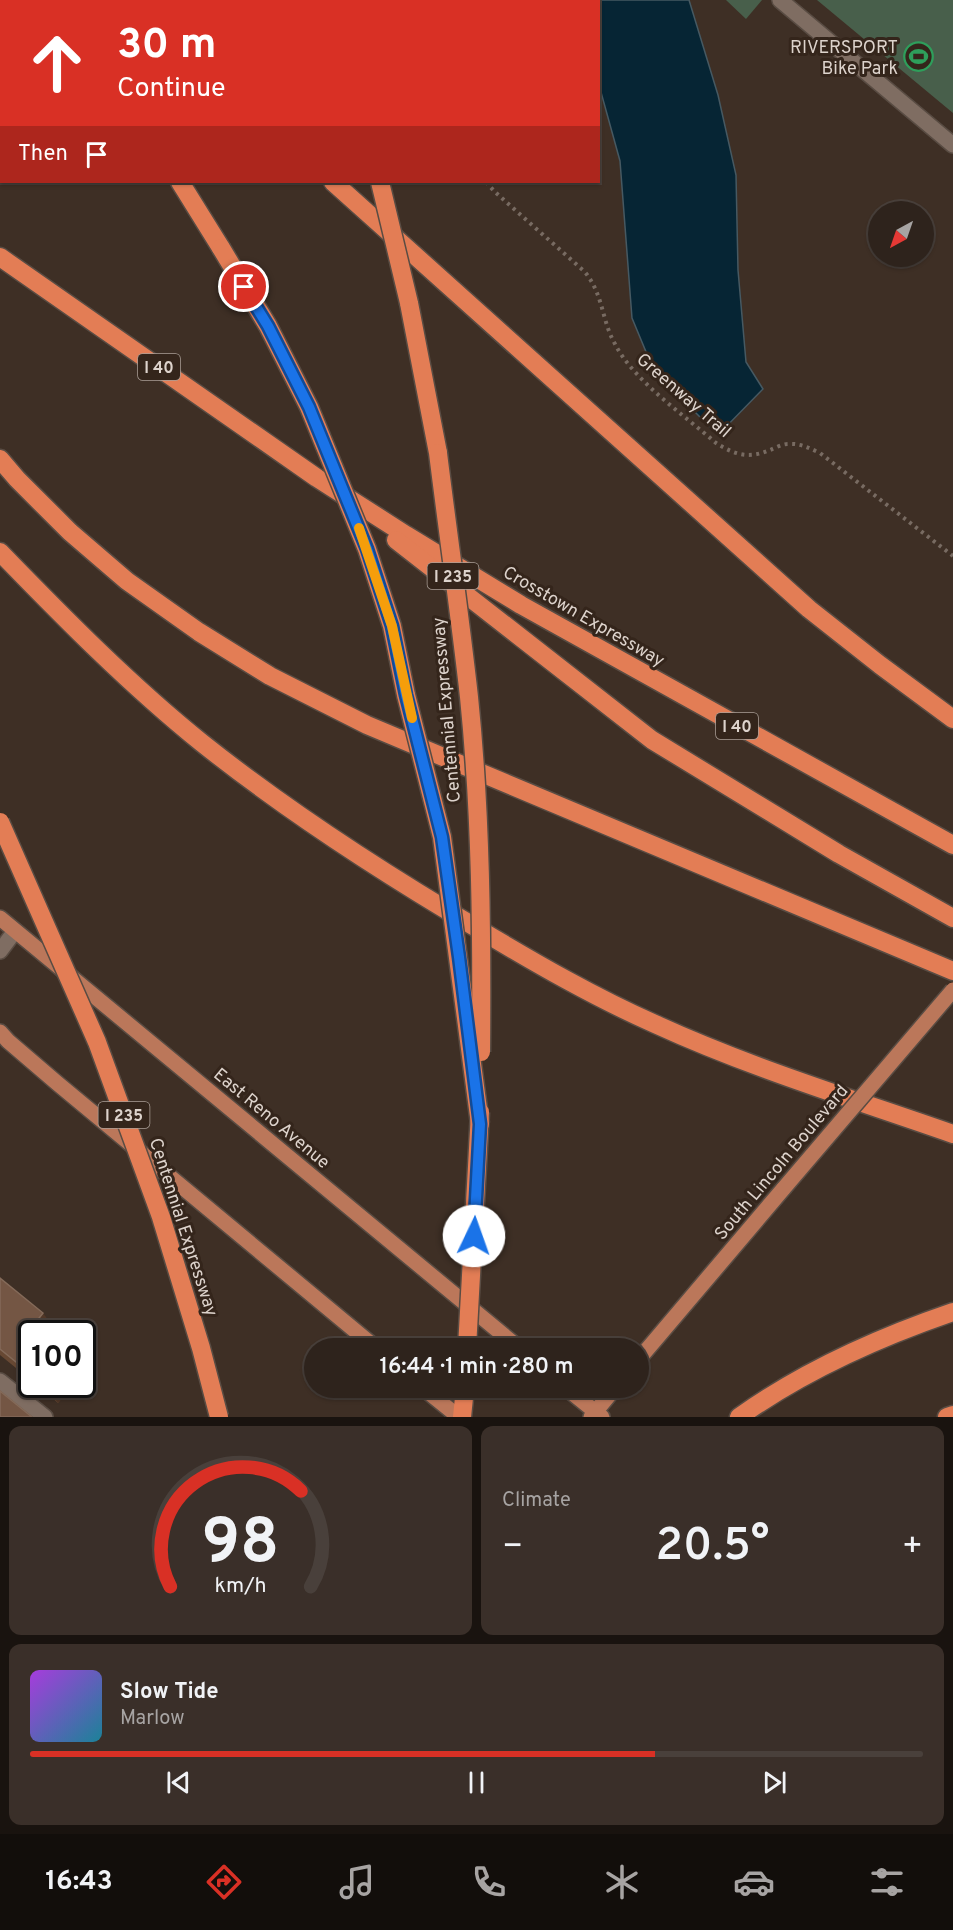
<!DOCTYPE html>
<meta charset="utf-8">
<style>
:root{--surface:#2e231c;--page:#3a2f29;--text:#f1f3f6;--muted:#a7a4a3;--line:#49403b;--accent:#d93025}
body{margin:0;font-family:Overpass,sans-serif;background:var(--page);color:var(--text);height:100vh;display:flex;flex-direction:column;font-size:22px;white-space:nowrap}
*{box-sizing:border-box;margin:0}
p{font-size:20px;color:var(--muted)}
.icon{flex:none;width:33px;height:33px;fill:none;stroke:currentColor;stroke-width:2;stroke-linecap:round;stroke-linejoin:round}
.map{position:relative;height:1417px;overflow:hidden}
.side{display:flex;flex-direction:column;gap:9px;padding:9px;background:#19130f;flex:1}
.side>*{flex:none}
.banner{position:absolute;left:0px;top:0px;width:600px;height:183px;box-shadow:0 2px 4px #0004,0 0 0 2px var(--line);background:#d93025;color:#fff;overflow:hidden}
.needle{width:39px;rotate:220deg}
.buttons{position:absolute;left:868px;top:201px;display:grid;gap:12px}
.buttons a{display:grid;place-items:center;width:66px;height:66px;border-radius:50%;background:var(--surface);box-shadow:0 2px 4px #0004,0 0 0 2px var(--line);font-size:30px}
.speed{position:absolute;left:18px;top:1320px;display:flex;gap:12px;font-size:30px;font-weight:700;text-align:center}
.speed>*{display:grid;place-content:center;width:78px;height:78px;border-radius:50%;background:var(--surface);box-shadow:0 2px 4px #0004,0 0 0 2px var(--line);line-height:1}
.speed .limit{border:3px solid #111;border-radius:9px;background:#fff;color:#111}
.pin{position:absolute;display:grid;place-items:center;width:51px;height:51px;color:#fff;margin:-26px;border:3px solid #fff;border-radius:50%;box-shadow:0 2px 6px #0007}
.me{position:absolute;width:66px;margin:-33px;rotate:3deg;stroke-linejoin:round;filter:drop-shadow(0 0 4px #0008)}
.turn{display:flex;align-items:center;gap:21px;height:126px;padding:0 18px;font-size:27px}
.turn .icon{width:78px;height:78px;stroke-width:2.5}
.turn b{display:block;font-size:42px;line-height:51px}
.then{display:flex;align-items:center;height:57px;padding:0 18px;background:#0003;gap:12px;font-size:22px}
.big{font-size:45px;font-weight:600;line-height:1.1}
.side .tile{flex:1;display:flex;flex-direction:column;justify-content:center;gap:9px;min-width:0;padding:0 21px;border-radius:12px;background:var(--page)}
.side .dial{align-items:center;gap:0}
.dial svg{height:156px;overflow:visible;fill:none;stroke:var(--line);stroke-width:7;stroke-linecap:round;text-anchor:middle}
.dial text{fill:var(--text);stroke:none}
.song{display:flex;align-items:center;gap:18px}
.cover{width:72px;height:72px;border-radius:9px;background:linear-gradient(135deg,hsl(280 70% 55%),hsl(190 70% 35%))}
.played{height:6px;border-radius:3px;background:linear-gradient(90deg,var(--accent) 70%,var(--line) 70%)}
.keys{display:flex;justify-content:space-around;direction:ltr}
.heat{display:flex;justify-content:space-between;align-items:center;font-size:33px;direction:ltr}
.side .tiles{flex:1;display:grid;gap:9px;grid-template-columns:1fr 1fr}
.tile:last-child{grid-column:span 2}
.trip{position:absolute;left:304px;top:1338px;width:345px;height:60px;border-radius:30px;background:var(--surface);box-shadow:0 2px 4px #0004,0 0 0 2px var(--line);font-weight:600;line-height:60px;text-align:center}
.tabs{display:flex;height:96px;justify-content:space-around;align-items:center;background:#120e0b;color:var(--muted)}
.tabs .icon{width:42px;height:42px}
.tabs .current{color:var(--accent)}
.tabs b{font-size:27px;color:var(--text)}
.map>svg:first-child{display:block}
</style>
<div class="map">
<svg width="953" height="1417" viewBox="0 0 953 1417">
<rect width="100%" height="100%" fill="#3e2f25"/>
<g fill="#485f4b">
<polygon points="726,0 762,0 746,19"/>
<polygon points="817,0 953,0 953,113"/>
</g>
<polygon fill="#062534" stroke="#465962" stroke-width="1.5" points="568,0 689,0 718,95 736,175 738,270 746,362 763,389 718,435 654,371 632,318 620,161 599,85 598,2"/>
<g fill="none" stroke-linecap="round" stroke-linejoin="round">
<defs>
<g id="minor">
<polyline points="780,0 953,145"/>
<polyline points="0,951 15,931"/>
<polyline points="0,1381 45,1417"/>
</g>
<g id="major">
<polyline points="0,918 519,1348"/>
<polyline points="0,1032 8,1041 57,1083 376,1348"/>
<polyline points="639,1359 784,1188"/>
<polyline points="423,1388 459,1417"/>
<polyline points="566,1388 602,1417"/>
<polyline points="591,1417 615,1388"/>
</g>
<g id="highway">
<polyline points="53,0 54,2"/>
<polyline points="128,0 130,2"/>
<polyline points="202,0 203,2"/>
<polyline points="330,0 331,2"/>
<polyline points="180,182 221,248"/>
<polyline points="333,182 809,609 880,665 953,719"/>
<polyline points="0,257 317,478 406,535 521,605 953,845"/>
<polyline points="409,303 438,453"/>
<polyline points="0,459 17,479 70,532 127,581 199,632 270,676 367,725 953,971"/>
<polyline points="396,540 652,740 839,854 953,918"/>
<path d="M0,552C64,618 130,685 202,743C290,813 383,873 480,930C537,964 594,997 655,1024C751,1068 853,1099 953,1134"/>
<polyline points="462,1417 465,1388"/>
<path d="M739,1417C805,1370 877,1338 953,1312"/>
<polyline points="947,1417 953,1415"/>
</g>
</defs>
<use href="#minor" stroke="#594c43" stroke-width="18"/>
<use href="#major" stroke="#594c43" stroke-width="18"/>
<use href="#highway" stroke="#594c43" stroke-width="21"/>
<g stroke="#786b62" stroke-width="4" stroke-dasharray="3 4.5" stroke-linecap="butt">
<polyline points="526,2 526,0"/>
<path d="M486,182L495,192L585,272C604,296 601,319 615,344C634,381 684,415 716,443C735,455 749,459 770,450C775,448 782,444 788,444C800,443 809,448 820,453L953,556"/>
</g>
<use href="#minor" stroke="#7f6d62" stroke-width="15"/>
<use href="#major" stroke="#bb775a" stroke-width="15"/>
<use href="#highway" stroke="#e37d55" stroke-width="18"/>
<defs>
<polyline id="major-bridge" points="784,1188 953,990"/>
<g id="highway-bridge">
<polyline points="380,182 409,303"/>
<polyline points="221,248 268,326 309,407 367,549 392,626 406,695 442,837 480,1124"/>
<path d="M438,453C448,534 460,616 469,697C481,815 482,934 481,1052"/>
<polyline points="0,822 97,1042 161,1217 201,1348 219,1417"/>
<polyline points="467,1348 480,1112"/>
</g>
</defs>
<use href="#major-bridge" stroke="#594c43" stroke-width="18" stroke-linecap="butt"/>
<use href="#highway-bridge" stroke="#594c43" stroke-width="21" stroke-linecap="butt"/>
<use href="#major-bridge" stroke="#bb775a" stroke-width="15"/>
<use href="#highway-bridge" stroke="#e37d55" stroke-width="18"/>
</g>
<g fill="#674833">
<polygon points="0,1278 54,1328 32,1334 32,1381 0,1355"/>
<polygon points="36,1384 69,1384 71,1387 58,1403"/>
</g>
<g fill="#513727">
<polygon points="43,1313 54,1328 50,1334 39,1334 36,1322"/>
<polygon points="50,1384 69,1384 71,1387 58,1403 47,1388"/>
</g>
<g fill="#745644" stroke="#846a59" stroke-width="1.5">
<polygon points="0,1278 43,1313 36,1322 43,1328 39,1334 32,1334 32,1375 0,1349"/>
<polygon points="0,1391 32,1417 0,1417"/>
</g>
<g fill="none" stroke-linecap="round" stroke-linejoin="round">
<defs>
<polyline id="route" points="244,287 268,326 309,407 367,549 392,626 406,695 442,837 459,957 480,1124 474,1236"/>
</defs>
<use href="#route" stroke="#114b97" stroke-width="15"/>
<use href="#route" stroke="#1a73e8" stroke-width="10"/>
<polyline stroke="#f59e0b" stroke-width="10" points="359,528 392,626 412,718"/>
</g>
<defs>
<symbol id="stadium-ring" viewBox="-11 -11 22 22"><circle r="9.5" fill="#34251b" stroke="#2e9e5b" stroke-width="1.5"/><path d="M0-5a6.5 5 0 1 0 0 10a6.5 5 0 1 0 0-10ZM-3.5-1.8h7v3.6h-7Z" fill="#2e9e5b"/></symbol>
</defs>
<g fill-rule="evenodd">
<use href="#stadium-ring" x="902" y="40" width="33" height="33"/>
</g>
<g text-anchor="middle" stroke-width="6" stroke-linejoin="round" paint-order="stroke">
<g fill="#34251b" stroke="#aa9f97" stroke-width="1.5">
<rect x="138" y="354" width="42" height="26" rx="4.5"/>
<rect x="427.5" y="563" width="51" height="26" rx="4.5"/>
<rect x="716" y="713" width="42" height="26" rx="4.5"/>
<rect x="98.5" y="1102" width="51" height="26" rx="4.5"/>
</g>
<g font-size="16" font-weight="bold" fill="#ddd3cc">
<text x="159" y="373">I 40</text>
<text x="453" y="582">I 235</text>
<text x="737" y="732">I 40</text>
<text x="124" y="1121">I 235</text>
</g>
<g font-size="18" fill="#ddd3cc" stroke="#34251b" text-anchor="end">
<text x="898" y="53">RIVERSPORT<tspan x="898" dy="21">Bike Park</tspan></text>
</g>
<g font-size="18" fill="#ddd3cc" stroke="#34251b">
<text transform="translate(684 395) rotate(41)" y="6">Greenway Trail</text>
<text transform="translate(584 616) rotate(30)" y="6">Crosstown Expressway</text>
<text transform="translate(446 710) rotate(-95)" y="6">Centennial Expressway</text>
<text transform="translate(272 1118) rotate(40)" y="6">East Reno Avenue</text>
<text transform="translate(781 1162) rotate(-50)" y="6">South Lincoln Boulevard</text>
<text transform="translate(184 1227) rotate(72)" y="6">Centennial Expressway</text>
</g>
</g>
</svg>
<div class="buttons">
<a><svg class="needle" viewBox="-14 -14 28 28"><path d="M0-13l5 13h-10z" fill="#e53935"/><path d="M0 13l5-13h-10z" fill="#a7a4a3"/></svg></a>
</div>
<div class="speed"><div class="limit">100</div></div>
<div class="pin" style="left:244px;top:287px;background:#d93025"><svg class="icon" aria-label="arrive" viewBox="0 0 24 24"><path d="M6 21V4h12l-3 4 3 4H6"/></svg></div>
<svg class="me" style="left:474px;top:1236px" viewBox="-20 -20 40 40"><circle r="19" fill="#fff"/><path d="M0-13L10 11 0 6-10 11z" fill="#1a73e8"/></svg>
<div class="trip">16:44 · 1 min · 280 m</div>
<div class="banner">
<div class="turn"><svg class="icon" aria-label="ahead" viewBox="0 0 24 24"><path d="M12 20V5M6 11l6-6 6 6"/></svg><div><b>30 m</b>Continue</div></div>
<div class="then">Then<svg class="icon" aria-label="arrive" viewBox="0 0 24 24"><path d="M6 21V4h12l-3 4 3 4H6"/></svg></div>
</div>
</div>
<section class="side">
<div class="tiles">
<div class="tile dial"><svg viewBox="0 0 100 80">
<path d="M14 69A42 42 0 1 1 86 69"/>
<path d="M14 69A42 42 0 0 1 81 20" stroke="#d93025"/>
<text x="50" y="56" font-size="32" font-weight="700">98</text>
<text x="50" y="72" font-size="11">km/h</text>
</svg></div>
<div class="tile"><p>Climate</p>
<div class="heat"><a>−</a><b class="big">20.5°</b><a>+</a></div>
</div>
<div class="tile">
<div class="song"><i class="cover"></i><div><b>Slow Tide</b><p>Marlow</p></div></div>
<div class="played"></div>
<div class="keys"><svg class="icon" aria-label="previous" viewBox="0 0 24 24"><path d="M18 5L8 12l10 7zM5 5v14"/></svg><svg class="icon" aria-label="pause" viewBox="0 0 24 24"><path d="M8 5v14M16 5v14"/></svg><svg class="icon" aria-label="next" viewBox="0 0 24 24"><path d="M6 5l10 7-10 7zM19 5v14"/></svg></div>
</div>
</div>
</section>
<nav class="tabs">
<b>16:43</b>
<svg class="icon current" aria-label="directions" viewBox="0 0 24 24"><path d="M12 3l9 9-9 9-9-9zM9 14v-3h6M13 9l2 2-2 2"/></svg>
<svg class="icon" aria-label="music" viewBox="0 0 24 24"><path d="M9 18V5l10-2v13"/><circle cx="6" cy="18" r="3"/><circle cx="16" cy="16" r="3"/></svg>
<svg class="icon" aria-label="phone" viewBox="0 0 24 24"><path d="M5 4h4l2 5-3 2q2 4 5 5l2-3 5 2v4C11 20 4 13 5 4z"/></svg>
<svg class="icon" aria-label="climate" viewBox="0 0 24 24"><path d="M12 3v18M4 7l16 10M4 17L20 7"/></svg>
<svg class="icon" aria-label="car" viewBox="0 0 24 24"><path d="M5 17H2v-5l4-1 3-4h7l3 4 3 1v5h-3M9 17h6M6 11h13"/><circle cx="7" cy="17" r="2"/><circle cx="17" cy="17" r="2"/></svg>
<svg class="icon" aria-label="filters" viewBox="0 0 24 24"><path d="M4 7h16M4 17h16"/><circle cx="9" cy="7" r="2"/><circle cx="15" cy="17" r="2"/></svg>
</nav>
